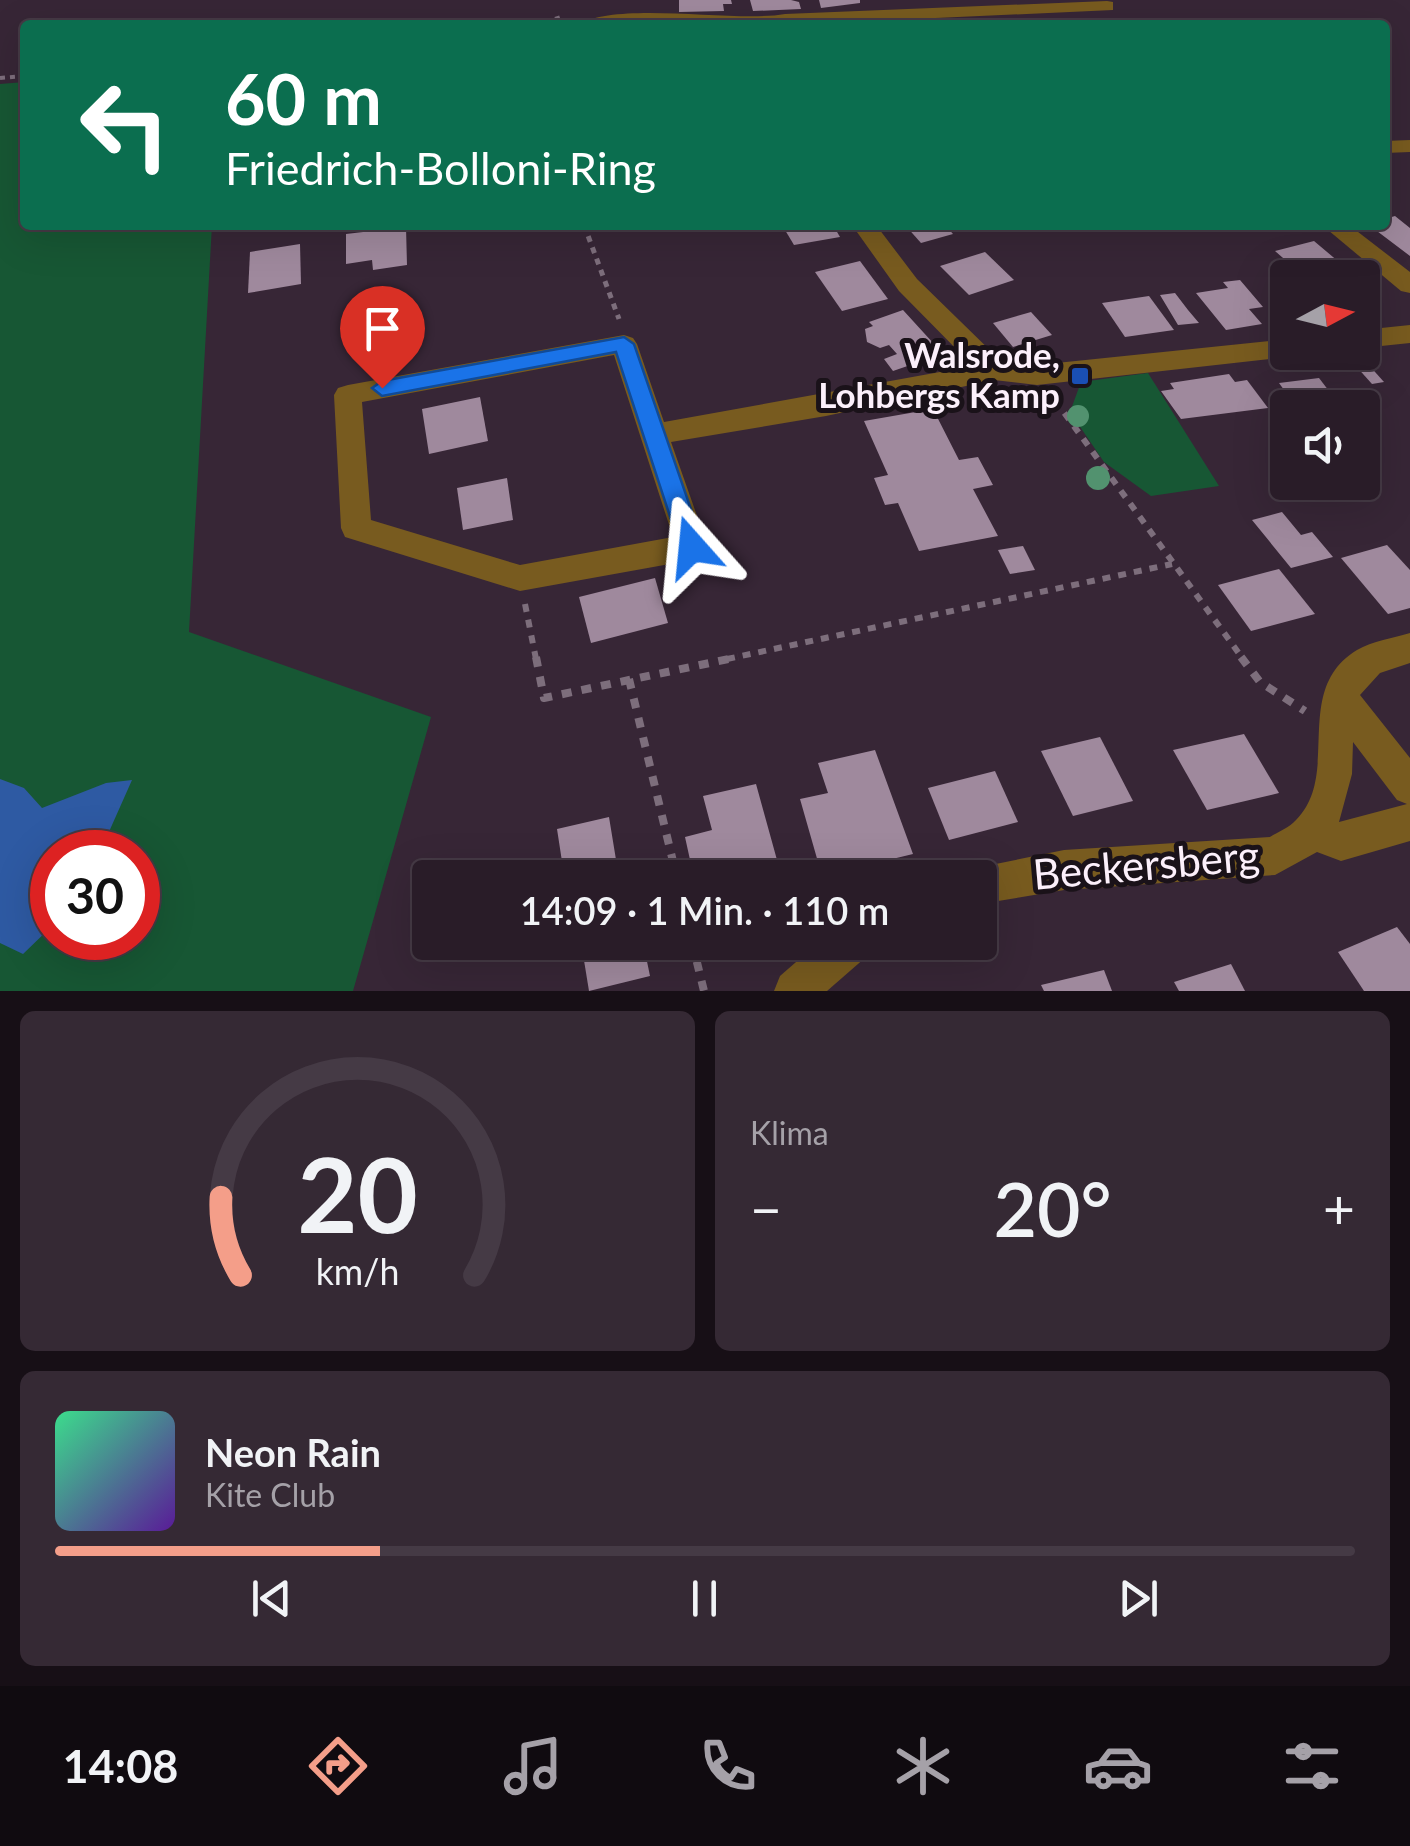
<!DOCTYPE html>
<html lang="de">
<meta charset="utf-8">
<style>
:root{--surface:#291c28;--page:#352934;--text:#f1f3f6;--muted:#a5a1a8;--line:#453a45;--accent:#f49e89}
body{margin:0;font-family:Lato,sans-serif;background:var(--page);color:var(--text);height:100vh;display:flex;flex-direction:column;font-size:38px;white-space:nowrap}
*{box-sizing:border-box;margin:0}
p{font-size:32px;color:var(--muted)}
.icon{flex:none;width:55px;height:55px;fill:none;stroke:currentColor;stroke-width:2;stroke-linecap:round;stroke-linejoin:round}
.map{position:relative;height:991px;overflow:hidden}
.side{display:flex;flex-direction:column;gap:20px;padding:20px;background:#170f16;flex:1}
.side>*{flex:none}
.hud{position:absolute;left:20px;top:20px;width:1370px;height:210px;border-radius:10px;box-shadow:0 10px 40px #0002,0 0 0 2px var(--line);background:#0b6e4f;color:#fff;overflow:hidden}
.needle{width:65px;rotate:83deg}
.buttons{position:absolute;left:1270px;top:260px;display:grid;gap:20px}
.buttons a{display:grid;place-items:center;width:110px;height:110px;border-radius:10px;background:var(--surface);box-shadow:0 10px 40px #0002,0 0 0 2px var(--line);font-size:50px}
.speed{position:absolute;left:30px;top:830px;display:flex;gap:20px;font-size:50px;font-weight:700;text-align:center}
.speed>*{display:grid;place-content:center;width:130px;height:130px;border-radius:50%;background:var(--surface);box-shadow:0 10px 40px #0002,0 0 0 2px var(--line);line-height:1}
.speed .limit{border:15px solid #d22;background:#fff;color:#111}
.pin{position:absolute;display:grid;place-items:center;width:85px;height:85px;color:#fff;margin:-102px -42px;border-radius:50% 50% 50% 0;rotate:-45deg;box-shadow:0 0 10px #0007}
.pin .icon{rotate:45deg}
.me{position:absolute;width:110px;margin:-55px;rotate:342deg;stroke-linejoin:round;filter:drop-shadow(0 0 8px #0008)}
.turn{display:flex;align-items:center;gap:35px;height:210px;padding:0 40px;font-size:45px}
.turn .icon{width:130px;height:130px;stroke-width:2.5}
.turn b{display:block;font-size:70px;line-height:85px}
.big{font-size:75px;font-weight:600;line-height:1.1}
.side .card{flex:1;display:flex;flex-direction:column;justify-content:center;gap:15px;min-width:0;padding:0 35px;border-radius:15px;background:var(--page)}
.side .dial{align-items:center;gap:0}
.dial svg{height:260px;overflow:visible;fill:none;stroke:var(--line);stroke-width:7;stroke-linecap:round;text-anchor:middle}
.dial text{fill:var(--text);stroke:none}
.song{display:flex;align-items:center;gap:30px}
.cover{width:120px;height:120px;border-radius:15px;background:linear-gradient(135deg,hsl(150 70% 55%),hsl(270 70% 35%))}
.played{height:10px;border-radius:5px;background:linear-gradient(90deg,var(--accent) 25%,var(--line) 25%)}
.keys{display:flex;justify-content:space-around;direction:ltr}
.heat{display:flex;justify-content:space-between;align-items:center;font-size:55px;direction:ltr}
.side .tiles{flex:1;display:grid;gap:20px;grid-template-columns:1fr 1fr}
.card:last-child{grid-column:span 2}
.trip{position:absolute;left:412px;top:860px;width:585px;height:100px;border-radius:10px;background:var(--surface);box-shadow:0 10px 40px #0002,0 0 0 2px var(--line);font-weight:600;line-height:100px;text-align:center}
.tabs{display:flex;height:160px;justify-content:space-around;align-items:center;background:#100b10;color:var(--muted)}
.tabs .icon{width:70px;height:70px}
.tabs .selected{color:var(--accent)}
.tabs b{font-size:45px;color:var(--text)}
.map>svg:first-child{display:block}
</style>
<div class="map">
<svg width="1410" height="991" viewBox="0 0 1410 991">
<rect width="100%" height="100%" fill="#372636"/>
<g fill="#175734" fill-rule="evenodd">
<path d="M25,82V225H212L189,632L431,717L353,991H0V84ZM52,852H138V938H52Z"/>
<polygon points="1148,373 1219,486 1151,496 1104,462 1070,412 1081,382"/>
</g>
<polygon fill="#2e5aa3" points="0,779 24,788 42,808 106,783 132,780 100,852 52,852 52,926 23,954 0,943"/>
<g fill="#9f899d">
<polygon points="679,0 731,0 732,4 723,4 724,11 679,12"/>
<polygon points="750,0 791,0 799,2 801,9 753,11"/>
<polygon points="819,0 860,0 860,3 821,8"/>
<polygon points="1395,216 1410,228 1410,256 1369,225 1385,225 1385,219"/>
<polygon points="782,225 833,225 840,237 794,245"/>
<polygon points="905,225 945,225 953,234 921,243"/>
<polygon points="406,227 407,265 373,270 372,260 346,264 346,234"/>
<polygon points="1314,241 1358,278 1306,278 1275,251"/>
<polygon points="300,244 301,284 248,293 250,252"/>
<polygon points="985,252 1014,280 969,295 940,266"/>
<polygon points="860,261 888,299 842,311 815,272"/>
<polygon points="1240,280 1263,307 1249,309 1262,324 1226,330 1196,293 1228,288 1223,282"/>
<polygon points="1175,293 1188,310 1199,323 1178,325 1160,295"/>
<polygon points="1149,296 1174,330 1125,337 1102,303"/>
<polygon points="903,310 934,344 918,349 928,359 893,371 884,359 897,354 889,345 880,348 867,342 865,329 873,326 869,322"/>
<polygon points="1031,312 1052,335 1013,347 993,323"/>
<polygon points="1367,363 1384,382 1372,384 1355,365"/>
<polygon points="1229,374 1235,382 1247,380 1268,408 1181,419 1161,391 1174,389 1170,383"/>
<polygon points="1319,378 1342,408 1297,408 1279,383"/>
<polygon points="480,397 488,441 429,454 422,409"/>
<polygon points="933,409 959,460 978,457 993,485 973,489 998,536 919,551 898,503 885,505 874,478 888,475 864,421"/>
<polygon points="507,478 513,520 463,530 457,488"/>
<polygon points="1282,512 1301,535 1312,532 1333,557 1291,568 1252,520"/>
<polygon points="1387,545 1410,570 1410,608 1388,614 1341,558"/>
<polygon points="1023,546 1035,570 1010,574 998,550"/>
<polygon points="1279,569 1315,614 1251,631 1218,585"/>
<polygon points="655,578 668,623 591,643 579,597"/>
<polygon points="1244,734 1279,793 1207,810 1173,750"/>
<polygon points="1100,737 1133,801 1073,816 1041,751"/>
<polygon points="875,750 913,854 822,876 800,799 828,793 818,763"/>
<polygon points="995,771 1018,822 949,840 928,788"/>
<polygon points="756,784 782,878 694,878 685,837 712,830 703,796"/>
<polygon points="609,817 619,878 532,878 563,868 557,829"/>
<polygon points="1397,927 1410,944 1410,991 1364,991 1338,952"/>
<polygon points="581,942 643,942 650,976 589,991"/>
<polygon points="1231,964 1245,991 1179,991 1174,982"/>
<polygon points="1104,970 1112,991 1044,991 1041,985"/>
</g>
<g fill="none" stroke-linecap="round" stroke-linejoin="round">
<g stroke="#7d6e7c" stroke-width="4" stroke-dasharray="5 5" stroke-linecap="butt">
<polyline points="536,25 564,16"/>
<polyline points="0,78 25,76"/>
</g>
<polyline stroke="#7d6e7c" stroke-width="5" stroke-dasharray="6 6" stroke-linecap="butt" points="584,225 619,319"/>
<g stroke="#7d6e7c" stroke-width="6" stroke-dasharray="8 8" stroke-linecap="butt">
<polyline points="1055,400 1243,659"/>
<polyline points="525,604 536,659"/>
<polyline points="727,659 1172,564"/>
</g>
<g stroke="#7d6e7c" stroke-width="8" stroke-dasharray="10 10" stroke-linecap="butt">
<polyline points="536,657 544,698 738,657"/>
<polyline points="1241,657 1260,682 1305,711"/>
<polyline points="629,679 677,878"/>
<polyline points="692,942 704,991"/>
</g>
<g fill="#785b1f" fill-rule="evenodd">
<path d="M1107,1L1113,2V10L782,25L672,21L578,25C617,0 736,23 785,14Z"/>
<polygon points="1410,140 1410,152 1385,153 1385,141"/>
<path d="M852,225H876L917,279L1001,361L1037,365L1288,339V352H1298L1288,357L1037,385L994,380L826,416L671,442L708,547L703,556L692,560L520,591L345,537L341,528L334,395L338,388L348,385L624,335L633,338L637,344L664,422L973,366L899,291ZM614,355L673,537L520,565L371,520L362,402Z"/>
<polygon points="1322,225 1349,225 1410,272 1410,293 1401,291"/>
<polygon points="1410,325 1410,343 1362,348 1362,330"/>
<path d="M1410,633V663L1380,673L1360,695L1410,758V841L1341,861L1317,852L1275,875L1064,890L980,904V878H963L966,870L1064,850L1270,837C1278,832 1290,827 1296,820C1342,774 1291,690 1357,650C1372,641 1394,638 1410,633ZM1353,742L1397,800L1407,804L1339,822L1352,774Z"/>
<polygon points="819,942 871,942 866,957 827,991 774,991 780,976"/>
</g>
</g>
<g fill="#52926f">
<circle cx="1078" cy="416" r="11"/>
<circle cx="1098" cy="478" r="12"/>
</g>
<polygon fill="#1a73e8" stroke="#114b97" stroke-width="2.5" points="624,337 634,344 704,547 700,554 684,554 680,547 616,352 382,396 372,388 382,381"/>
<rect fill="#1a4fb4" stroke="#1a1219" stroke-width="4" x="1070" y="366" width="20" height="20" rx="5"/>
<g text-anchor="middle" stroke-width="10" stroke-linejoin="round" paint-order="stroke">
<g font-size="35" font-weight="bold" fill="#fcf0fb" stroke="#1a1219" text-anchor="end">
<text x="1060" y="368">Walsrode,<tspan x="1060" dy="40">Lohbergs Kamp</tspan></text>
</g>
<g font-size="42" fill="#fcf0fb" stroke="#1a1219">
<text transform="translate(1146 865) rotate(-5)" y="15">Beckersberg</text>
</g>
</g>
</svg>
<div class="buttons">
<a><svg class="needle" viewBox="-14 -14 28 28"><path d="M0-13l5 13h-10z" fill="#e53935"/><path d="M0 13l5-13h-10z" fill="#a5a1a8"/></svg></a>
<a><svg class="icon" aria-label="sound" viewBox="0 0 24 24"><path d="M4 9h4l5-4v14l-5-4H4zM17 9q2 3 0 6"/></svg></a>
</div>
<div class="speed"><div class="limit">30</div></div>
<div class="pin" style="left:382px;top:388px;background:#d93025"><svg class="icon" aria-label="arrive" viewBox="0 0 24 24"><path d="M6 21V4h12l-3 4 3 4H6"/></svg></div>
<svg class="me" style="left:692px;top:547px" viewBox="-20 -20 40 40"><path d="M0-17L14 15 0 8-14 15z" fill="#1a73e8" stroke="#fff" stroke-width="4"/></svg>
<div class="trip">14:09 · 1 Min. · 110 m</div>
<div class="hud">
<div class="turn"><svg class="icon" aria-label="left" viewBox="0 0 24 24"><path d="M17 20v-9H6M10 6l-5 5 5 5"/></svg><div><b>60 m</b>Friedrich-Bolloni-Ring</div></div>
</div>
</div>
<section class="side">
<div class="tiles">
<div class="card dial"><svg viewBox="0 0 100 80">
<path d="M14 69A42 42 0 1 1 86 69"/>
<path d="M14 69A42 42 0 0 1 8 45" stroke="#f49e89"/>
<text x="50" y="56" font-size="32" font-weight="700">20</text>
<text x="50" y="72" font-size="11">km/h</text>
</svg></div>
<div class="card"><p>Klima</p>
<div class="heat"><a>−</a><b class="big">20°</b><a>+</a></div>
</div>
<div class="card">
<div class="song"><i class="cover"></i><div><b>Neon Rain</b><p>Kite Club</p></div></div>
<div class="played"></div>
<div class="keys"><svg class="icon" aria-label="previous" viewBox="0 0 24 24"><path d="M18 5L8 12l10 7zM5 5v14"/></svg><svg class="icon" aria-label="pause" viewBox="0 0 24 24"><path d="M8 5v14M16 5v14"/></svg><svg class="icon" aria-label="next" viewBox="0 0 24 24"><path d="M6 5l10 7-10 7zM19 5v14"/></svg></div>
</div>
</div>
</section>
<nav class="tabs">
<b>14:08</b>
<svg class="icon selected" aria-label="directions" viewBox="0 0 24 24"><path d="M12 3l9 9-9 9-9-9zM9 14v-3h6M13 9l2 2-2 2"/></svg>
<svg class="icon" aria-label="music" viewBox="0 0 24 24"><path d="M9 18V5l10-2v13"/><circle cx="6" cy="18" r="3"/><circle cx="16" cy="16" r="3"/></svg>
<svg class="icon" aria-label="phone" viewBox="0 0 24 24"><path d="M5 4h4l2 5-3 2q2 4 5 5l2-3 5 2v4C11 20 4 13 5 4z"/></svg>
<svg class="icon" aria-label="climate" viewBox="0 0 24 24"><path d="M12 3v18M4 7l16 10M4 17L20 7"/></svg>
<svg class="icon" aria-label="car" viewBox="0 0 24 24"><path d="M5 17H2v-5l4-1 3-4h7l3 4 3 1v5h-3M9 17h6M6 11h13"/><circle cx="7" cy="17" r="2"/><circle cx="17" cy="17" r="2"/></svg>
<svg class="icon" aria-label="filters" viewBox="0 0 24 24"><path d="M4 7h16M4 17h16"/><circle cx="9" cy="7" r="2"/><circle cx="15" cy="17" r="2"/></svg>
</nav>
